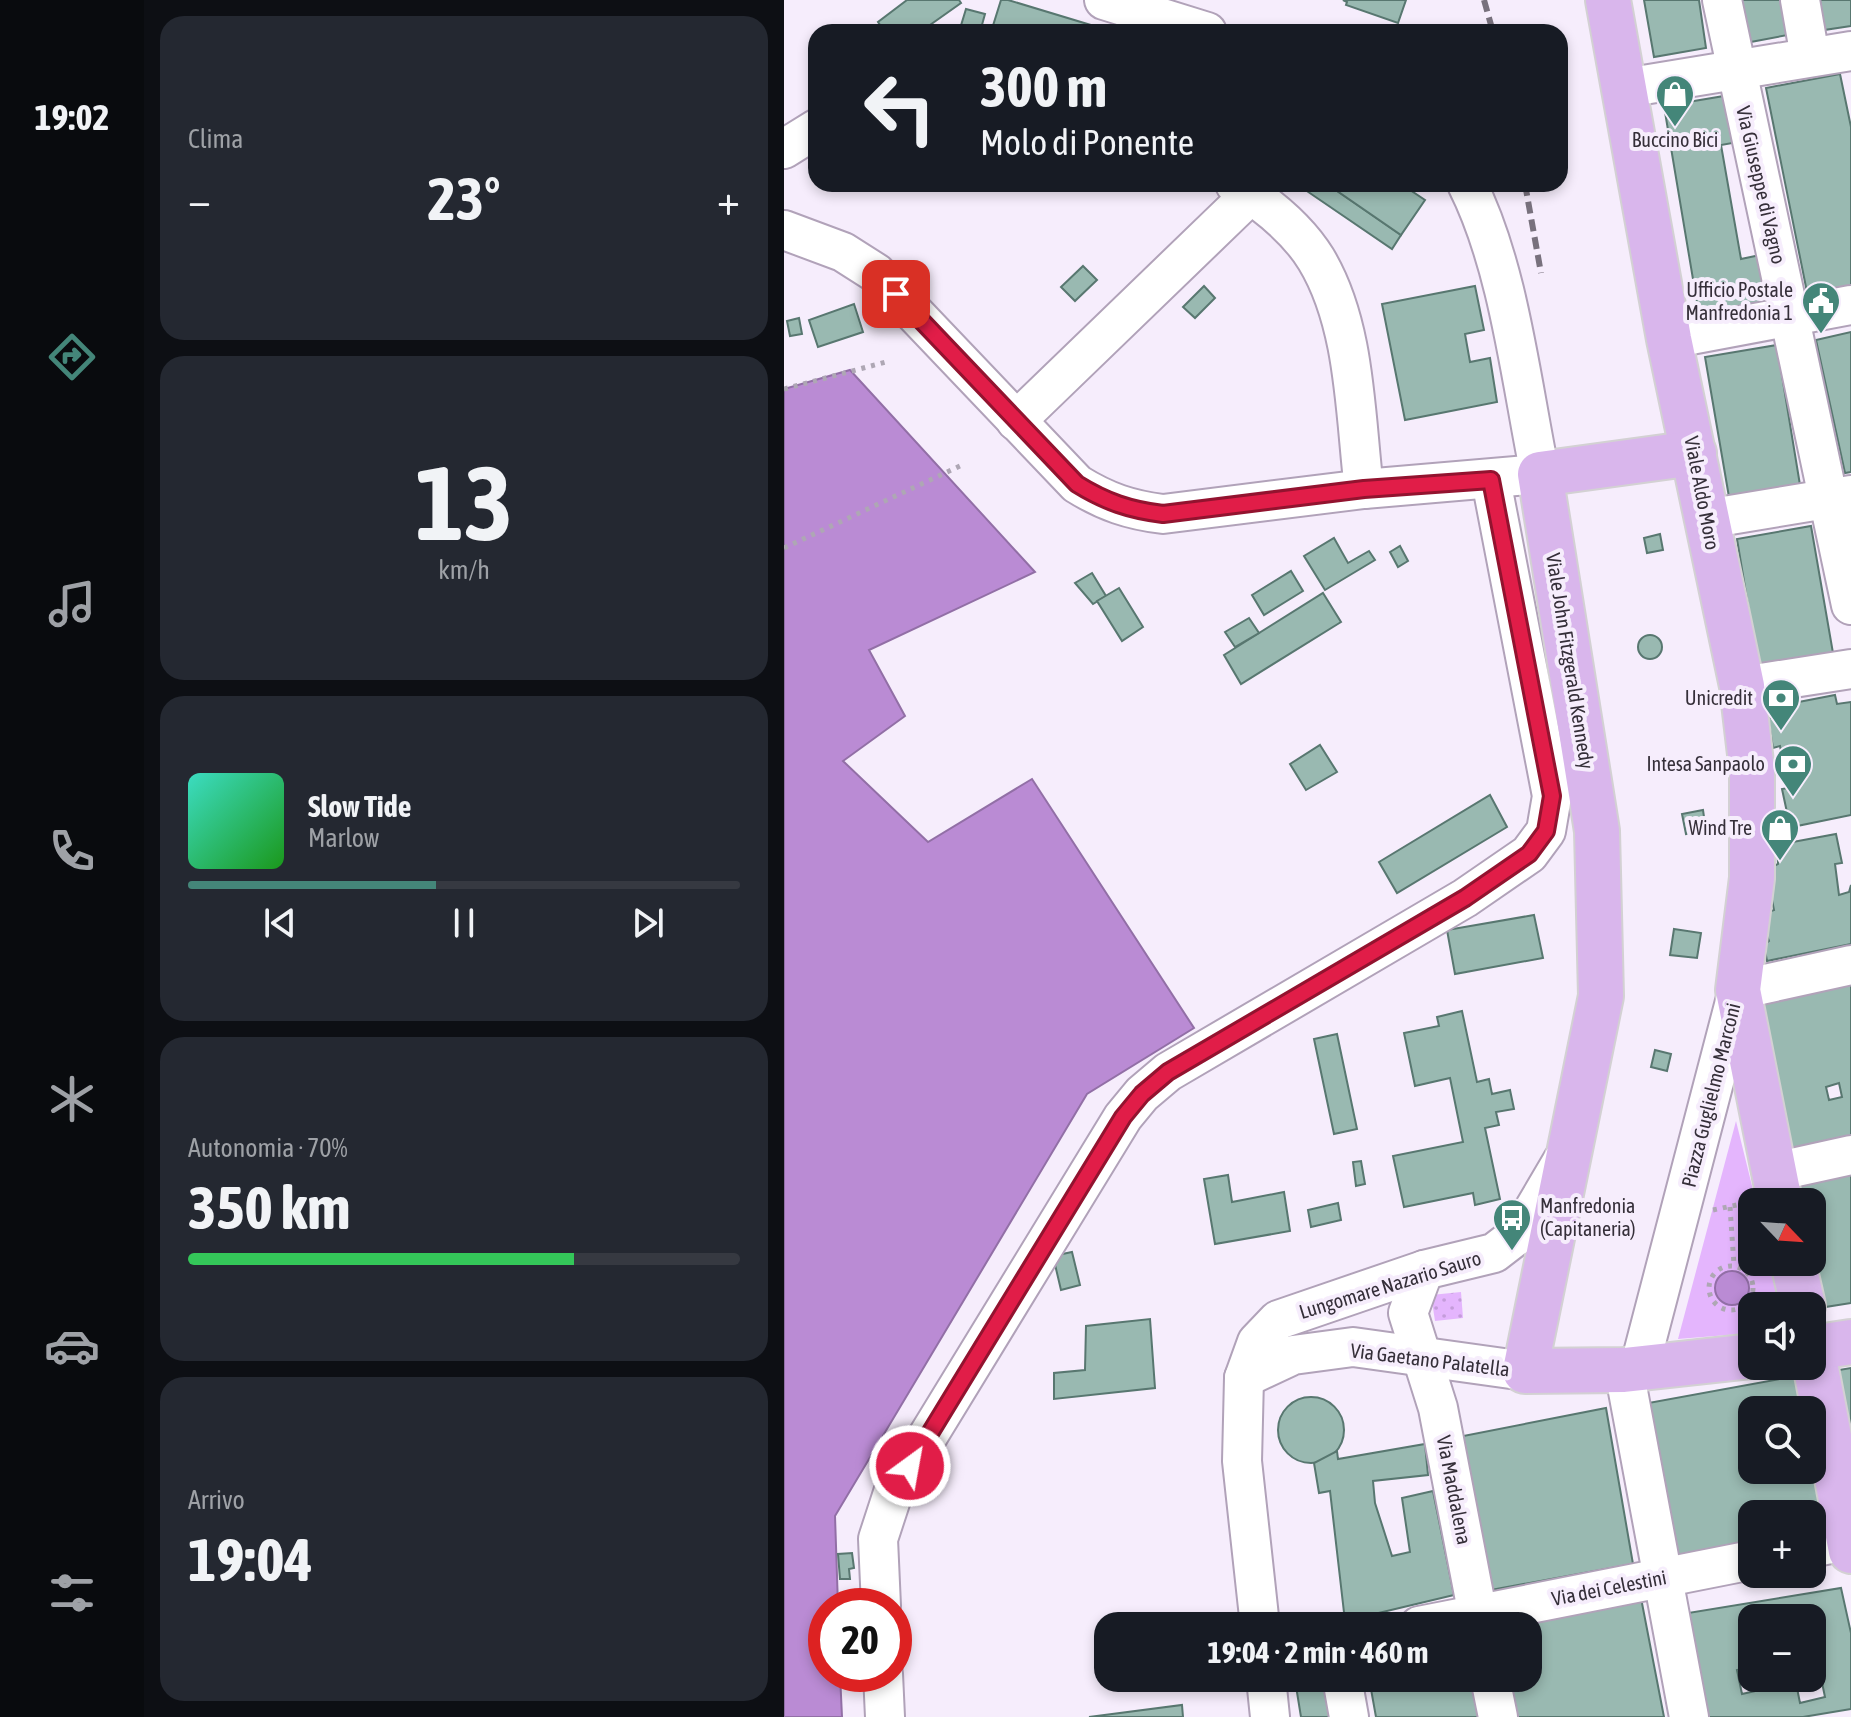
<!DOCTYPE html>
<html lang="it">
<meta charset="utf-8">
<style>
:root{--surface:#171b24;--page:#242831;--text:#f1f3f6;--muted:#9ea1a6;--line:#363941;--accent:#448679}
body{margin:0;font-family:"Asap Condensed",sans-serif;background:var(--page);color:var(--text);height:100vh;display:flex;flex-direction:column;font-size:30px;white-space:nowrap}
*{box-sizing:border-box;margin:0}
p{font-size:26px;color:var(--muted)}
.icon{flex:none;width:44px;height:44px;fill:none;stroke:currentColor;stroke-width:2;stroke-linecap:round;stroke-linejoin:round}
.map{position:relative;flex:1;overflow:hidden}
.drawer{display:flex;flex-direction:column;gap:16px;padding:16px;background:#0d0f14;width:640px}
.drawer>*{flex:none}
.top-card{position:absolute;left:24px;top:24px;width:760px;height:168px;border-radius:24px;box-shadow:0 4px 12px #0003;background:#171b24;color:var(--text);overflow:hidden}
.needle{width:52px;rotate:115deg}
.fabs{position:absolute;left:954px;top:1188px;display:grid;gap:16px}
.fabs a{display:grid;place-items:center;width:88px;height:88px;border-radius:16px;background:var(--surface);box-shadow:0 4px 12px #0003;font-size:40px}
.speed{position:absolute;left:24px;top:1588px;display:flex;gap:16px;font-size:40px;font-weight:700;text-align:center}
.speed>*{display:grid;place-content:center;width:104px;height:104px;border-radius:50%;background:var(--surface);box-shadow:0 4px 12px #0003;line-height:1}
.speed .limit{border:12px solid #d22;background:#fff;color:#111}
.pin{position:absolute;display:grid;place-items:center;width:68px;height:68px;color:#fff;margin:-34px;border-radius:16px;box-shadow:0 4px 12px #0006}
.me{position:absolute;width:88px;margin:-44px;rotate:32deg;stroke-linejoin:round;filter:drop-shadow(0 0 6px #0008)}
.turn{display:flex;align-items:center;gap:28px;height:168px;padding:0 40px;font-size:36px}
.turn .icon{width:104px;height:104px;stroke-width:2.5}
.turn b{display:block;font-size:56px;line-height:68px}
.big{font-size:60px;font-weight:700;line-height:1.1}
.drawer .widget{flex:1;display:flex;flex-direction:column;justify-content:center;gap:12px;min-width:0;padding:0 28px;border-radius:24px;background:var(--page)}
.drawer .dial{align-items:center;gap:0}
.dial b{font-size:104px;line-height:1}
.song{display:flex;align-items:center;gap:24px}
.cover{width:96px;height:96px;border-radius:12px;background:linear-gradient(135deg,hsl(170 70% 55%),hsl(120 70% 35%))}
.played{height:8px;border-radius:4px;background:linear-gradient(90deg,var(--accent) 45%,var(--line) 45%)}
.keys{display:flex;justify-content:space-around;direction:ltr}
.heat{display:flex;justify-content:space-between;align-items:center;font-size:44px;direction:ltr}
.charge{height:12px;border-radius:6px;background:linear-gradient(90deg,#34c759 70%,var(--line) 0)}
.trip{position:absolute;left:310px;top:1612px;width:448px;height:80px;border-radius:24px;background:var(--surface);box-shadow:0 4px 12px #0003;font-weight:700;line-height:80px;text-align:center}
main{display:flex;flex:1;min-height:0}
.tab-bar{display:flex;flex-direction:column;width:144px;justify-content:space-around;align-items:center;background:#090b0e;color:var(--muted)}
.tab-bar .icon{width:56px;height:56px}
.tab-bar .selected{color:var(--accent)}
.tab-bar b{font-size:36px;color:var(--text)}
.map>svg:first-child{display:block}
</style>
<main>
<nav class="tab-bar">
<b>19:02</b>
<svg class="icon selected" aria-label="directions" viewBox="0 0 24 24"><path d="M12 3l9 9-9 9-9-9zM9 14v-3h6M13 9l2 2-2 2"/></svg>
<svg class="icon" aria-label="music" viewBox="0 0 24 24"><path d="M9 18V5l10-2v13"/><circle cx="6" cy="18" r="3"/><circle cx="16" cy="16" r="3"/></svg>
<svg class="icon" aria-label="phone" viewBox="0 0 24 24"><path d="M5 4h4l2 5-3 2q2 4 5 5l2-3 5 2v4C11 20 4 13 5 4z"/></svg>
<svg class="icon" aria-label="climate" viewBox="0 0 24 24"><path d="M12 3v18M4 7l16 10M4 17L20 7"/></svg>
<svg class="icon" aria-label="car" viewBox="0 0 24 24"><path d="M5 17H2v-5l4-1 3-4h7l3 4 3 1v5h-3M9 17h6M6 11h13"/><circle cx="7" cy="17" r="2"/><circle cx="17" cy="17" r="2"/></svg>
<svg class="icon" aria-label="filters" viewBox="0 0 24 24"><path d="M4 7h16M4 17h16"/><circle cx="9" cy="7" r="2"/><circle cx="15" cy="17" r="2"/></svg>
</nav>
<section class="drawer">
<div class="widget"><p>Clima</p>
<div class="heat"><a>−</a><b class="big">23°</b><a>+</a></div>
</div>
<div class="widget dial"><b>13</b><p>km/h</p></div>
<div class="widget">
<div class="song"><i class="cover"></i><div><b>Slow Tide</b><p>Marlow</p></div></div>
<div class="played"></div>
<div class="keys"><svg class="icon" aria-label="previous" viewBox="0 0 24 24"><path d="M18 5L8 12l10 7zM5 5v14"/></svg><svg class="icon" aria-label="pause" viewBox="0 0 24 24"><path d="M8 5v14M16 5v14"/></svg><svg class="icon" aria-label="next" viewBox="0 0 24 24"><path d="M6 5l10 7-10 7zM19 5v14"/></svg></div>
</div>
<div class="widget"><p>Autonomia · 70%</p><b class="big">350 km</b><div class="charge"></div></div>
<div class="widget"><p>Arrivo</p><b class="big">19:04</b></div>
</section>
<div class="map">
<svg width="1067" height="1717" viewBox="0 0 1067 1717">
<defs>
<pattern id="grass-dots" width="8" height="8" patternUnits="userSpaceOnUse" patternTransform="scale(2)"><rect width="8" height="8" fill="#e4b5fd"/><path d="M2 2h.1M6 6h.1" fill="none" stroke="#c49cda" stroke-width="1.8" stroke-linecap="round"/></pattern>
</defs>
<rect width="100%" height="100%" fill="#f6edfc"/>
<polygon fill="url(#grass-dots)" points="677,1292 679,1318 651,1321 647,1295"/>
<polygon fill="#e4b5fd" points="952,1121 972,1202 968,1202 968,1262 986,1262 997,1306 968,1306 968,1333 894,1339"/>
<g fill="#ba8bd4" stroke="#926fa6" stroke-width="2">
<polygon points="66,370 251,572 85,650 121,716 59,761 144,842 248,779 410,1028 303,1094 51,1516 54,1606 42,1606 42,1674 56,1674 58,1717 0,1717 0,389"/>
<circle cx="948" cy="1288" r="17"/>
</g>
<g fill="#99b9b1" stroke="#587770" stroke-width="2" fill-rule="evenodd">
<polygon points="123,0 175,0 177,3 136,32 101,32 94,22"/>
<polygon points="217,0 224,0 330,32 207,32"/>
<polygon points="559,0 622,0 614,23 562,5 563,2"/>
<polygon points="860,0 915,0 922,48 870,57"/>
<polygon points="949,0 1004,0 1009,34 956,44"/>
<polygon points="1036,0 1067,0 1067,26 1040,30"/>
<polygon points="182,9 201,14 196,32 175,32"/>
<polygon points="1056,74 1067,127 1067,289 1024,297 982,88"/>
<polygon points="946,95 954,142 937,145 957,259 976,255 984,303 915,315 880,106"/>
<polygon points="543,184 617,235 608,249 514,185"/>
<polygon points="543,184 617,184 641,200 617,235"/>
<polygon points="299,266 313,280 291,301 277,287"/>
<polygon points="420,286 431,298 411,318 399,307"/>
<polygon points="691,286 700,330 681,334 686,362 706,358 713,402 621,420 598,304"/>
<polygon points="70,304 79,332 34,347 25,320"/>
<polygon points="15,318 18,334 6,336 3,321"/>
<polygon points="1067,332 1067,472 1061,473 1032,340"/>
<polygon points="993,345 1016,485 945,497 921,357"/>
<polygon points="1027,526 1049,653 974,666 953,539"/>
<polygon points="876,534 879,550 863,553 860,538"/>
<polygon points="550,538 564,563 585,551 591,560 541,590 520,556"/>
<polygon points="616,546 624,561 614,567 606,552"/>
<polygon points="507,571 519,591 480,615 468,595"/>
<polygon points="308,573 322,596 309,604 291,583"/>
<polygon points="335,588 359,627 338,641 313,601"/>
<polygon points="539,593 557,622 457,684 440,655"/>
<polygon points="465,618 475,633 451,647 441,632"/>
<circle cx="866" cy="647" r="12"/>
<polygon points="1051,695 1053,704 1067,702 1067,815 1013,826 1010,816 1004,817 998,789 1004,788 996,746 989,748 984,718 991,717 989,707"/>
<polygon points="536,745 553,772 522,790 506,764"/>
<polygon points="706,795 723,827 613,893 595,862"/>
<polygon points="919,810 922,831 902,834 898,814"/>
<polygon points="1052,834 1058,863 1051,864 1055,895 1065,892 1067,885 1067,944 983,961 980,945 985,941 981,930 985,927 984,912 990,910 987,895 990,866 994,864 993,845"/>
<polygon points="750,915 759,958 671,974 663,930"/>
<polygon points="890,929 917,933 913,958 886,955"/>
<path d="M1067,977V1141L1005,1156L968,1002ZM1055,1083L1058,1097L1045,1100L1042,1087Z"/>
<polygon points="678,1011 693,1082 705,1079 708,1094 726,1090 730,1109 712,1112 715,1125 701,1128 716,1199 691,1205 689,1193 620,1207 609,1156 679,1142 666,1078 631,1086 620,1033 655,1026 653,1017"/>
<polygon points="553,1034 573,1129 550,1134 530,1039"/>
<polygon points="871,1050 887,1054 883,1071 867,1067"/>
<polygon points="577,1161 581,1184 572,1186 569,1162"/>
<polygon points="1067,1173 1067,1303 1035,1308 1028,1262 1028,1202 1013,1202 1010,1185"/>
<polygon points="444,1175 448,1202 500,1192 506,1231 431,1244 420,1179"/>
<polygon points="554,1203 557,1220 527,1227 524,1210"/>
<polygon points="288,1252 296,1285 277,1290 269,1256"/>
<polygon points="366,1319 371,1388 270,1399 270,1373 301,1370 302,1326"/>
<polygon points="1067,1368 1067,1462 1049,1371"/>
<polygon points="1012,1376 1019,1410 968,1410 968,1470 1028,1470 1028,1455 1043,1530 1028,1532 1028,1514 968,1514 968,1543 890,1557 859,1404"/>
<circle cx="527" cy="1430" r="33"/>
<polygon points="822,1408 849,1564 696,1592 664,1439"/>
<polygon points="641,1444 644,1475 589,1481 591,1503 608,1556 626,1552 618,1498 649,1491 670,1595 561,1621 546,1491 535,1493 530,1463 553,1451 554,1459"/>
<polygon points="68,1553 70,1568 65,1569 66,1579 56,1579 54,1554"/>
<path d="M1057,1588L1067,1633V1709L1019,1717H919L898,1614ZM968,1618H1028V1654H1032L1041,1697L1016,1703L1011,1678H987L989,1687L958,1694L953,1670L968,1667Z"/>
<polygon points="857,1598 880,1717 716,1717 708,1678 744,1678 744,1626 700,1626"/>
<polygon points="555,1678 562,1717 517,1717 511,1680"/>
<polygon points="585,1678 688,1678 696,1717 592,1717"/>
<polygon points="398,1705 399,1717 305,1717"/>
</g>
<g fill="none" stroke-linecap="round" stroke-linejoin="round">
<defs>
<g id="minor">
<polyline points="320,0 423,32"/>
<polyline points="938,0 1067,605"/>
<polyline points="1016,0 1026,57"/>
<polyline points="841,88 1067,51"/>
<polyline points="0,149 32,129"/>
<path d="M451,184C481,203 513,228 532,259C572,325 571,415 580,489"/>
<path d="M0,230L59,252L92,273L293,484C322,502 346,510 379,514L580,489L756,474C737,382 725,267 683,184"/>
<polyline points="885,339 1067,305"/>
<polyline points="232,421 467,194"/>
<polyline points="922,519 1067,495"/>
<polyline points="958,686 1067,669"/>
<polyline points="990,1172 1067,1155"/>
<polyline points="640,1270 624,1313 654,1408 696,1626"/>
<polyline points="855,1369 954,990 1067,965"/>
<polyline points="840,1370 905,1717"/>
<polyline points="460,1378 509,1355 569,1347 741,1371"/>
<polyline points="1028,1548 1065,1540"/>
<polyline points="97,1606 94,1539 109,1493 339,1117 358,1094 384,1072 681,898 745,854 762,831 768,796 707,480"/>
<polyline points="476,1626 458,1461 460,1378 473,1342 494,1320 640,1270 710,1253 736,1233 779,1160"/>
<polyline points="635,1626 968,1560"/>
<polyline points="99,1674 101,1717"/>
<polyline points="482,1678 486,1717"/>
<polyline points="558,1678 565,1717"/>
<polyline points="706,1678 714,1717"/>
</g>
<g id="major">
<polyline points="824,0 885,339 958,686 968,771 968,878 954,990 996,1202"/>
<polyline points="910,453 756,474 813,831 817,996 741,1371 840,1370 968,1356"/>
<polyline points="1009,1262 1019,1306"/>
<polyline points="1028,1348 1067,1551"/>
<polyline points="1028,1348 1067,1342"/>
</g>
</defs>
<use href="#minor" stroke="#b1a2b9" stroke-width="42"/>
<use href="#major" stroke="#d3d1d3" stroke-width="48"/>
<g stroke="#aea7b4" stroke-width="5" stroke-dasharray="4 6" stroke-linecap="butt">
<polyline points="0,389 102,362"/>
<polyline points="0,548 176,466"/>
<polyline points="946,1207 950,1265"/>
<polyline points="929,1210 962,1203"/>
<circle cx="947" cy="1288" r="22"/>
</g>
<use href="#minor" stroke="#fff" stroke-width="38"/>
<use href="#major" stroke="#d9b6ec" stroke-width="44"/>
<g stroke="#78717d" stroke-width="6" stroke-dasharray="12 6" stroke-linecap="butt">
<polyline points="700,0 709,32"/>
<polyline points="741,184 757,273"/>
</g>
</g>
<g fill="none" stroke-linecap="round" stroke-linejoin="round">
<defs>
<path id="route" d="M112,294L293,484C322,502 346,510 379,514L580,489L707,480L768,796L762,831L745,854L681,898L384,1072L358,1094L339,1117L126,1466"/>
</defs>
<use href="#route" stroke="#92132f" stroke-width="20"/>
<use href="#route" stroke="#e11d48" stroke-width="14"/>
</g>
<defs>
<symbol id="shop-pin" viewBox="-11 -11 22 30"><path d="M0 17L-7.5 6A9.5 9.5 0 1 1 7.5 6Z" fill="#448679" stroke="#f6edfc"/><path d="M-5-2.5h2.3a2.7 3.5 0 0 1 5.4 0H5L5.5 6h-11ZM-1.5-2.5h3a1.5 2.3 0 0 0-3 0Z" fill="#fff"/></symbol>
<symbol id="civic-pin" viewBox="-11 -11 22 30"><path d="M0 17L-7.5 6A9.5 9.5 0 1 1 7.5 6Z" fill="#448679" stroke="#f6edfc"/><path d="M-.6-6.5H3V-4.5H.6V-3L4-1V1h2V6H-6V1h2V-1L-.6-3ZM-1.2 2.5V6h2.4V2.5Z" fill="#fff"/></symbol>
<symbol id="bank-pin" viewBox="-11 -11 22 30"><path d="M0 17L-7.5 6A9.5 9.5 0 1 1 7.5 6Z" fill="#448679" stroke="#f6edfc"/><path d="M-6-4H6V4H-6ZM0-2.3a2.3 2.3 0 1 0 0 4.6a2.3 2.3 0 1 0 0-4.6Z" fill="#fff"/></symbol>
<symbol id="bus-pin" viewBox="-11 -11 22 30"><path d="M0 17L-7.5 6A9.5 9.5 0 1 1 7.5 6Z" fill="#448679" stroke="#f6edfc"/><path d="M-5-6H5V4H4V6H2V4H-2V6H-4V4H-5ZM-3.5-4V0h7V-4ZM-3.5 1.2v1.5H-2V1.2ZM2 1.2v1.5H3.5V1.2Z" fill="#fff"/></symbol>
</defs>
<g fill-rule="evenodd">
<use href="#shop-pin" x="869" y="72" width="44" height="60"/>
<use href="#civic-pin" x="1015" y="279" width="44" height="60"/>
<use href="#bank-pin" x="975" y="676" width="44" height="60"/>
<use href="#bank-pin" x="987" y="742" width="44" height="60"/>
<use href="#shop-pin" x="974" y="806" width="44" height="60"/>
<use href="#bus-pin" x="706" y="1196" width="44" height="60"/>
</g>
<g text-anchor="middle" stroke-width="8" stroke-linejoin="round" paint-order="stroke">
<g font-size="20" fill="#352f39" stroke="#f6edfc" text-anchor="end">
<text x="891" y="147" text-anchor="middle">Buccino Bici</text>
<text x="1009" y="297">Ufficio Postale<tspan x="1009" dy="23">Manfredonia 1</tspan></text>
<text x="969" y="705">Unicredit</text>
<text x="981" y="771">Intesa Sanpaolo</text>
<text x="968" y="835">Wind Tre</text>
<text x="756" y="1213" text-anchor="start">Manfredonia<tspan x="756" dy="23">(Capitaneria)</tspan></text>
</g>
<g font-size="20" fill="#352f39" stroke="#f6edfc">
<text transform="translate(977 185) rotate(77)" y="7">Via Giuseppe di Vagno</text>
<text transform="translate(918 493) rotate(79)" y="7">Viale Aldo Moro</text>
<text transform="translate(786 661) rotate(81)" y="7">Viale John Fitzgerald Kennedy</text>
<text transform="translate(927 1095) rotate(-76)" y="7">Piazza Guglielmo Marconi</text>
<text transform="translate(606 1285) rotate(-17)" y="7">Lungomare Nazario Sauro</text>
<text transform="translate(646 1360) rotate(7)" y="7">Via Gaetano Palatella</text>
<text transform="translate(670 1490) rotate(79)" y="7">Via Maddalena</text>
<text transform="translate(825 1588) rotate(-11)" y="7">Via dei Celestini</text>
</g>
</g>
</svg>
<div class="fabs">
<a><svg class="needle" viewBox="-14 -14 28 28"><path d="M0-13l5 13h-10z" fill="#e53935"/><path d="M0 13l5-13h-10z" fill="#9ea1a6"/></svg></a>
<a><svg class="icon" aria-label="sound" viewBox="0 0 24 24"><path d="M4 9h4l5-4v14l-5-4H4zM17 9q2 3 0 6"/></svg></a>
<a><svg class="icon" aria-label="search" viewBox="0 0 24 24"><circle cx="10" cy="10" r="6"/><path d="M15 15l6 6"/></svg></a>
<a>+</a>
<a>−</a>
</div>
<div class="speed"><div class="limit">20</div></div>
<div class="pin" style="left:112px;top:294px;background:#d93025"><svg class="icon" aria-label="arrive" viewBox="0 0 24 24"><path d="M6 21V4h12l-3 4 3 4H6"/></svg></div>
<svg class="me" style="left:126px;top:1466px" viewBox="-20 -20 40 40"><circle r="17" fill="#e11d48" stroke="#fff" stroke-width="3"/><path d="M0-11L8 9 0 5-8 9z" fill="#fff"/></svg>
<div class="trip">19:04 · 2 min · 460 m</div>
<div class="top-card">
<div class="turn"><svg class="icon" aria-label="left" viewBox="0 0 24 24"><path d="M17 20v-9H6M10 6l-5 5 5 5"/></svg><div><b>300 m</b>Molo di Ponente</div></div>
</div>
</div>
</main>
